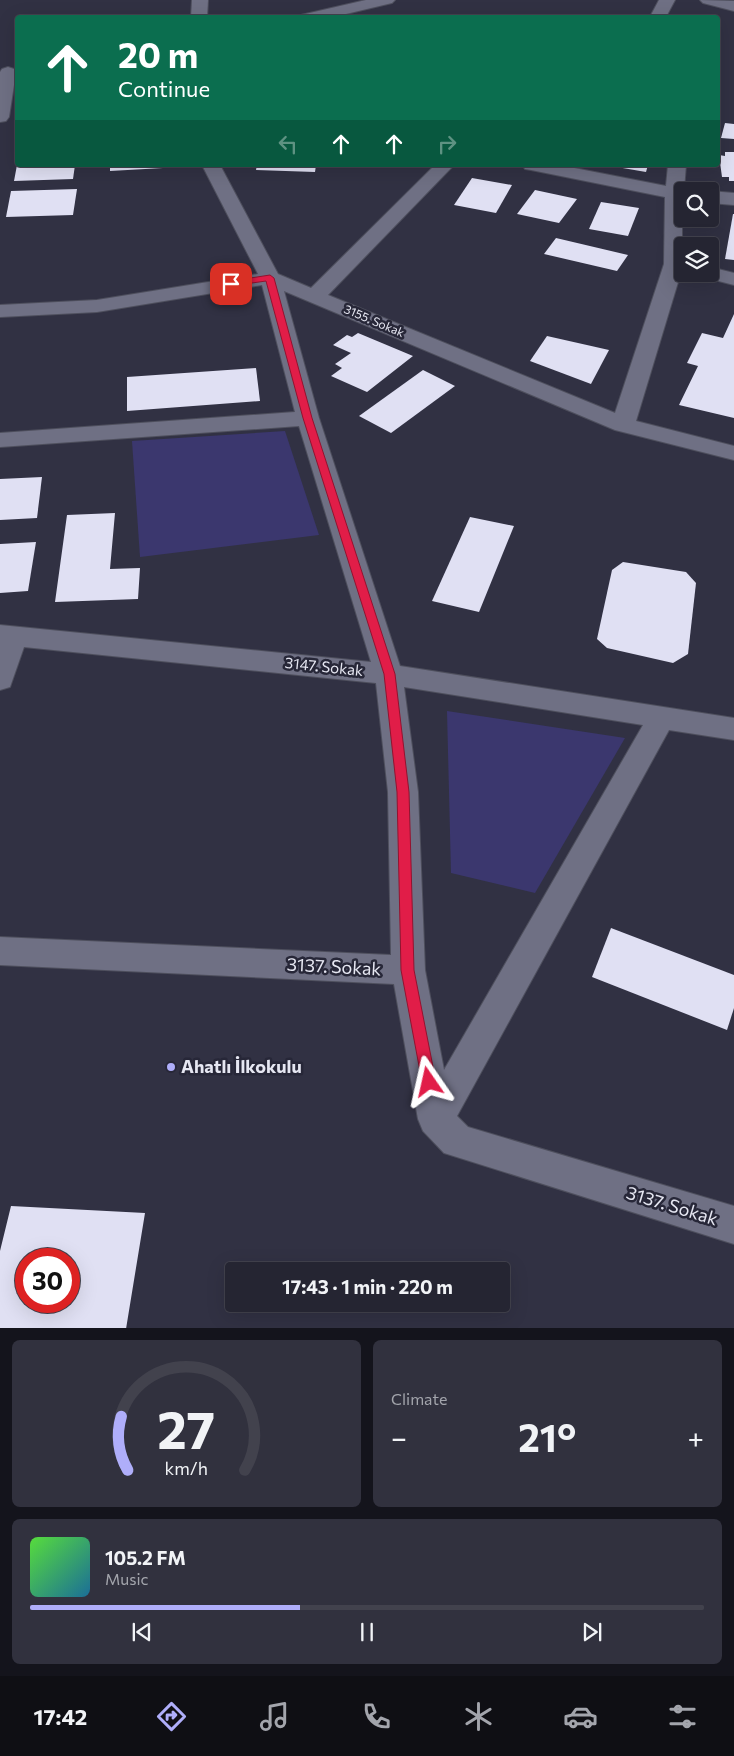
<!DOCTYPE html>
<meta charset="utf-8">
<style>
:root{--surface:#252532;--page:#31313e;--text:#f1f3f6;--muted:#a3a5ac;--line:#42424d;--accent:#afaefa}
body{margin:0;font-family:Commissioner,sans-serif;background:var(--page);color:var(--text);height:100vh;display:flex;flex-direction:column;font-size:19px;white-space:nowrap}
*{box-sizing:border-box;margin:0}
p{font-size:16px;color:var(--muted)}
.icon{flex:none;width:28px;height:28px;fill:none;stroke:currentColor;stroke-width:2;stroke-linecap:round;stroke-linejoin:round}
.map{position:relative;height:1328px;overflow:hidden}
.sheet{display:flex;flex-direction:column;gap:12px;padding:12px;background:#14141c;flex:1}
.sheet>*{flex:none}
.banner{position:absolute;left:15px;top:15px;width:705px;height:152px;border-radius:5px;box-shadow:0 5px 20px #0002,0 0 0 1px var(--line);background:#0b6e4f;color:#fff;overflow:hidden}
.controls{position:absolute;left:674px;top:182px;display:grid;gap:10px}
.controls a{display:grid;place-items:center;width:45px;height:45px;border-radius:5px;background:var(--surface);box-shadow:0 5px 20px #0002,0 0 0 1px var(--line);font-size:25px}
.speed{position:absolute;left:15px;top:1248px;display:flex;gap:10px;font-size:25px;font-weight:700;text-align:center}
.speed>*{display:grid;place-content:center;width:65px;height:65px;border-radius:50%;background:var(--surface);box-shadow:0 5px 20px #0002,0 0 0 1px var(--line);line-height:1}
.speed .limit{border:8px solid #d22;background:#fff;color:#111}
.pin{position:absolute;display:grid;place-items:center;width:42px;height:42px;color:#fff;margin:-21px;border-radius:10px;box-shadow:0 2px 8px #0006}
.me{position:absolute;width:55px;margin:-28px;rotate:349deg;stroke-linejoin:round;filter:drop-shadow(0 0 4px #0008)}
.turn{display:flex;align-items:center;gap:18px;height:105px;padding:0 20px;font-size:22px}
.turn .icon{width:65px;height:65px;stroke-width:2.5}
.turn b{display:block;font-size:35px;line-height:42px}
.lanes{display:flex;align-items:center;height:48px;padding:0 20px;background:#0003;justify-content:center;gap:25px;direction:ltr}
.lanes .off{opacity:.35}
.big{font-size:38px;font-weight:700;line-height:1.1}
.sheet .card{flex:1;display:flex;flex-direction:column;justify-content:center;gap:8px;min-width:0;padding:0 18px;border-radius:8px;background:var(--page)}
.sheet .dial{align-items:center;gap:0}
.dial svg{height:130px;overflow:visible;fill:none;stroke:var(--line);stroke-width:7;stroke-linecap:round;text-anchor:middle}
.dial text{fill:var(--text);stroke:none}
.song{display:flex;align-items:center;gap:15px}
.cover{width:60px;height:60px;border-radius:8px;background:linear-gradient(135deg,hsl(110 70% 55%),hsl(200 70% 35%))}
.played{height:5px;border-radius:2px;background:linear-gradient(90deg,var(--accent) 40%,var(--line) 40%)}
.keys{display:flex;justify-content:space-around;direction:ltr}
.heat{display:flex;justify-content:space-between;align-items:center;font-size:28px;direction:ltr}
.sheet .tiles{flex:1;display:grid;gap:12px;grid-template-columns:1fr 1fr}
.card:last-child{grid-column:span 2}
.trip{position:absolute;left:225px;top:1262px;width:285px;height:50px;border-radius:5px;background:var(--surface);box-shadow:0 5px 20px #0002,0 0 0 1px var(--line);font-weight:700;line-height:50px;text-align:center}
.tab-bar{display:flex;height:80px;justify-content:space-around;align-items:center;background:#0f0f14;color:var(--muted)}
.tab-bar .icon{width:35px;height:35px}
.tab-bar .selected{color:var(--accent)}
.tab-bar b{font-size:22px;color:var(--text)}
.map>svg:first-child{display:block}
</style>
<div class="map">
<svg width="734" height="1329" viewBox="0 0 734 1329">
<rect width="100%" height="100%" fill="#313143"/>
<g fill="#3b376e">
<polygon points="285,431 319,535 140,557 132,441"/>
<polygon points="447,711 625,738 535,893 451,873"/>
</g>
<g fill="#e0e0f3" fill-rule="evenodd">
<polygon points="725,123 734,124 734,139 721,138"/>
<polygon points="725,152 734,152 734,181 729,181 729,177 722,177 719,155 725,156"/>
<polygon points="17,165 75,165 73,179 14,181"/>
<polygon points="110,165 163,165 163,168 110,171"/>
<polygon points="257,165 316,165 315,172 256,170"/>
<polygon points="605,165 648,165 646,172"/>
<polygon points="472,178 512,185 496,213 454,205"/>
<polygon points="77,189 73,215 6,217 11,191"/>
<polygon points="535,190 577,199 559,223 517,214"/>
<polygon points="601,202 639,208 628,236 589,229"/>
<polygon points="733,214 734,214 734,260 725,259"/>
<polygon points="556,238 628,255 617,271 544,254"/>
<polygon points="734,314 734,418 679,405 698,366 687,363 702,333 723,338"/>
<polygon points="358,333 413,356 367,392 331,376 342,368 335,364 351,353 333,345 347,335 352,337"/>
<polygon points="547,336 609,350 591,384 530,361"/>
<polygon points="256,368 260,401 127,411 127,377"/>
<polygon points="423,370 455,386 391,433 359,416"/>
<polygon points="42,477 37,518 0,520 0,479"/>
<polygon points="115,513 110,569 140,568 138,599 55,602 67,515"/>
<polygon points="470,517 514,526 479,612 432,601"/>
<polygon points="36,542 28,591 0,593 0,544"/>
<polygon points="623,562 686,572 696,583 688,654 673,663 607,648 597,639 612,570"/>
<polygon points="611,928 734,975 734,1008 727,1030 592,977"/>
<path d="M11,1206L145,1213L126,1329H0V1251ZM26,1259H69V1301H26Z"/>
</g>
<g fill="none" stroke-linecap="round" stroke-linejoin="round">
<defs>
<g id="minor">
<polygon points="192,0 208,0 207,18 191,18"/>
<polygon points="366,0 395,0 392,3 329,18 299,18 301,15"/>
<polygon points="659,0 675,0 667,15 668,18 652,18 651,15"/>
<polygon points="700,0 734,1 734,11 703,3"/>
<polygon points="8,67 14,69 16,72 9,117 6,121 0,122 0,72 2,69"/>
<path d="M202,165H220L278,274L311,288L435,165H454L328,295L615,413L664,264L665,197L531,170L525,169L522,165H559L666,186L668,165H686L684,190L689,191H682V269L636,421L734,446V460L615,430L284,291L319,418L400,666L734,718V740L669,730L457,1116L468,1127L734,1206V1244L444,1153L423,1131L418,1119L394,984L0,965V937L391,955L388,792L376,683L24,647L10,687L0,690V625L371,662L299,426L0,447V433L295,412L262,285L97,312L0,317V305L97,300L258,274ZM404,687L643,725L444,1070L425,970L418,792Z"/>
<polygon points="710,191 734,193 734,205 710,203"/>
<polygon points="710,267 734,273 734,285 703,277 700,274 710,274"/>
</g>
</defs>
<use href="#minor" stroke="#4e4f5d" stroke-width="2"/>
<use href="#minor" fill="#6f7084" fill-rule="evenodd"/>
</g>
<polygon fill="#e11d48" stroke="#92132f" points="270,275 274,278 312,418 395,674 409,792 414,970 436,1082 434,1087 429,1089 424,1087 422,1082 401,970 397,792 384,674 303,418 266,281 231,286 227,284 231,281"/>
<circle fill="#afaefa" stroke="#272738" stroke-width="2" cx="171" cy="1067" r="5"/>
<g text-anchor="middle" stroke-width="5" stroke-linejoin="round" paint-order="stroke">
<g font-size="12" fill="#e6e7f2" stroke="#272738">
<text transform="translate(374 321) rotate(23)" y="4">3155. Sokak</text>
</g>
<g font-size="15" fill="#e6e7f2" stroke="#272738">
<text transform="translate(324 667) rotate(6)" y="5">3147. Sokak</text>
</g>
<g font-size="18" fill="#e6e7f2" stroke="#272738">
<text transform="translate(334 967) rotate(3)" y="6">3137. Sokak</text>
<text transform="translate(672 1206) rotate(17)" y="6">3137. Sokak</text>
</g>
<g font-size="18" font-weight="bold" fill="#e6e7f2" stroke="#272738" text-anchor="start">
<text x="181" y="1073">Ahatlı İlkokulu</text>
</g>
</g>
</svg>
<div class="controls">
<a><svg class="icon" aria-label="search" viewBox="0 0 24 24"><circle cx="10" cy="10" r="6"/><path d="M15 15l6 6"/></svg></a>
<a><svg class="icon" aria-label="layers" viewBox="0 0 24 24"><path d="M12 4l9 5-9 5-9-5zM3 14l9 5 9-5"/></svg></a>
</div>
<div class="speed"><div class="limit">30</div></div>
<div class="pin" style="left:231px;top:284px;background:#d93025"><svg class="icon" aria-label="arrive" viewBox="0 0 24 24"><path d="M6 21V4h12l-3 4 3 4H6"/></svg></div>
<svg class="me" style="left:429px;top:1082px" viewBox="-20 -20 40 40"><path d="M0-17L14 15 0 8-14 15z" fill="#e11d48" stroke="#fff" stroke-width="4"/></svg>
<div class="trip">17:43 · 1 min · 220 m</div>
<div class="banner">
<div class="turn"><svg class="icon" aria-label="ahead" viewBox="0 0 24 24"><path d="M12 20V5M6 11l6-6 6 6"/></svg><div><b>20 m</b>Continue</div></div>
<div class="lanes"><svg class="icon off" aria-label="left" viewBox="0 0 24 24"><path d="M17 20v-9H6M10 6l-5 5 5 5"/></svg><svg class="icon" aria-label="ahead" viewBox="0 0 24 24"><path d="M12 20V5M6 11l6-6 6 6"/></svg><svg class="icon" aria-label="ahead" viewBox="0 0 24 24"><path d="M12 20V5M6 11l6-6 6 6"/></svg><svg class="icon off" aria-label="right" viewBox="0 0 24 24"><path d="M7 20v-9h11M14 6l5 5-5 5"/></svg></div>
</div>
</div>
<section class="sheet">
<div class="tiles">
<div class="card dial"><svg viewBox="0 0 100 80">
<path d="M14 69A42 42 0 1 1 86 69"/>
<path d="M14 69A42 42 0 0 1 10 36" stroke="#afaefa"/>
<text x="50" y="56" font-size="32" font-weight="700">27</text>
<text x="50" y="72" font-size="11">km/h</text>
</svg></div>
<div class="card"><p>Climate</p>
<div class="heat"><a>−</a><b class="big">21°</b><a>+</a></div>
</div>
<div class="card">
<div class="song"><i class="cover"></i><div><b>105.2 FM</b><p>Music</p></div></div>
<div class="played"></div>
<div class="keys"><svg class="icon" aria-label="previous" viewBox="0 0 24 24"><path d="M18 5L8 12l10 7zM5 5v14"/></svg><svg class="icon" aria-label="pause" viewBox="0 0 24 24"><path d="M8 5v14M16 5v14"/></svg><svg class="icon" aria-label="next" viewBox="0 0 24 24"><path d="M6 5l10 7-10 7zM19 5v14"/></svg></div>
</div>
</div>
</section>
<nav class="tab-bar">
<b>17:42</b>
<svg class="icon selected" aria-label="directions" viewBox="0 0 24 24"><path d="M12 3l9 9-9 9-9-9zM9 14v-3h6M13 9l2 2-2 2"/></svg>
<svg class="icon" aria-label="music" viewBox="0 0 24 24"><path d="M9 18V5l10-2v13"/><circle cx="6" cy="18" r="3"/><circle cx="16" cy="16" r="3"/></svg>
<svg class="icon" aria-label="phone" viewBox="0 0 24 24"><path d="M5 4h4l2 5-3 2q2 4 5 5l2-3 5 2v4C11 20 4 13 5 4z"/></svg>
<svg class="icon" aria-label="climate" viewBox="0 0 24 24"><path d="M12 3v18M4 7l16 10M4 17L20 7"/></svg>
<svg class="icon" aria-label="car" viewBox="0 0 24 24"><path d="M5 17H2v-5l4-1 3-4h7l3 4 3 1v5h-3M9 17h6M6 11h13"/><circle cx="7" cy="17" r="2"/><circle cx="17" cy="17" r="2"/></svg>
<svg class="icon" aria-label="filters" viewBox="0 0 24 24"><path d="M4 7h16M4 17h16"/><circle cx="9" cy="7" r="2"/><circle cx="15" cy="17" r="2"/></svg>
</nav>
